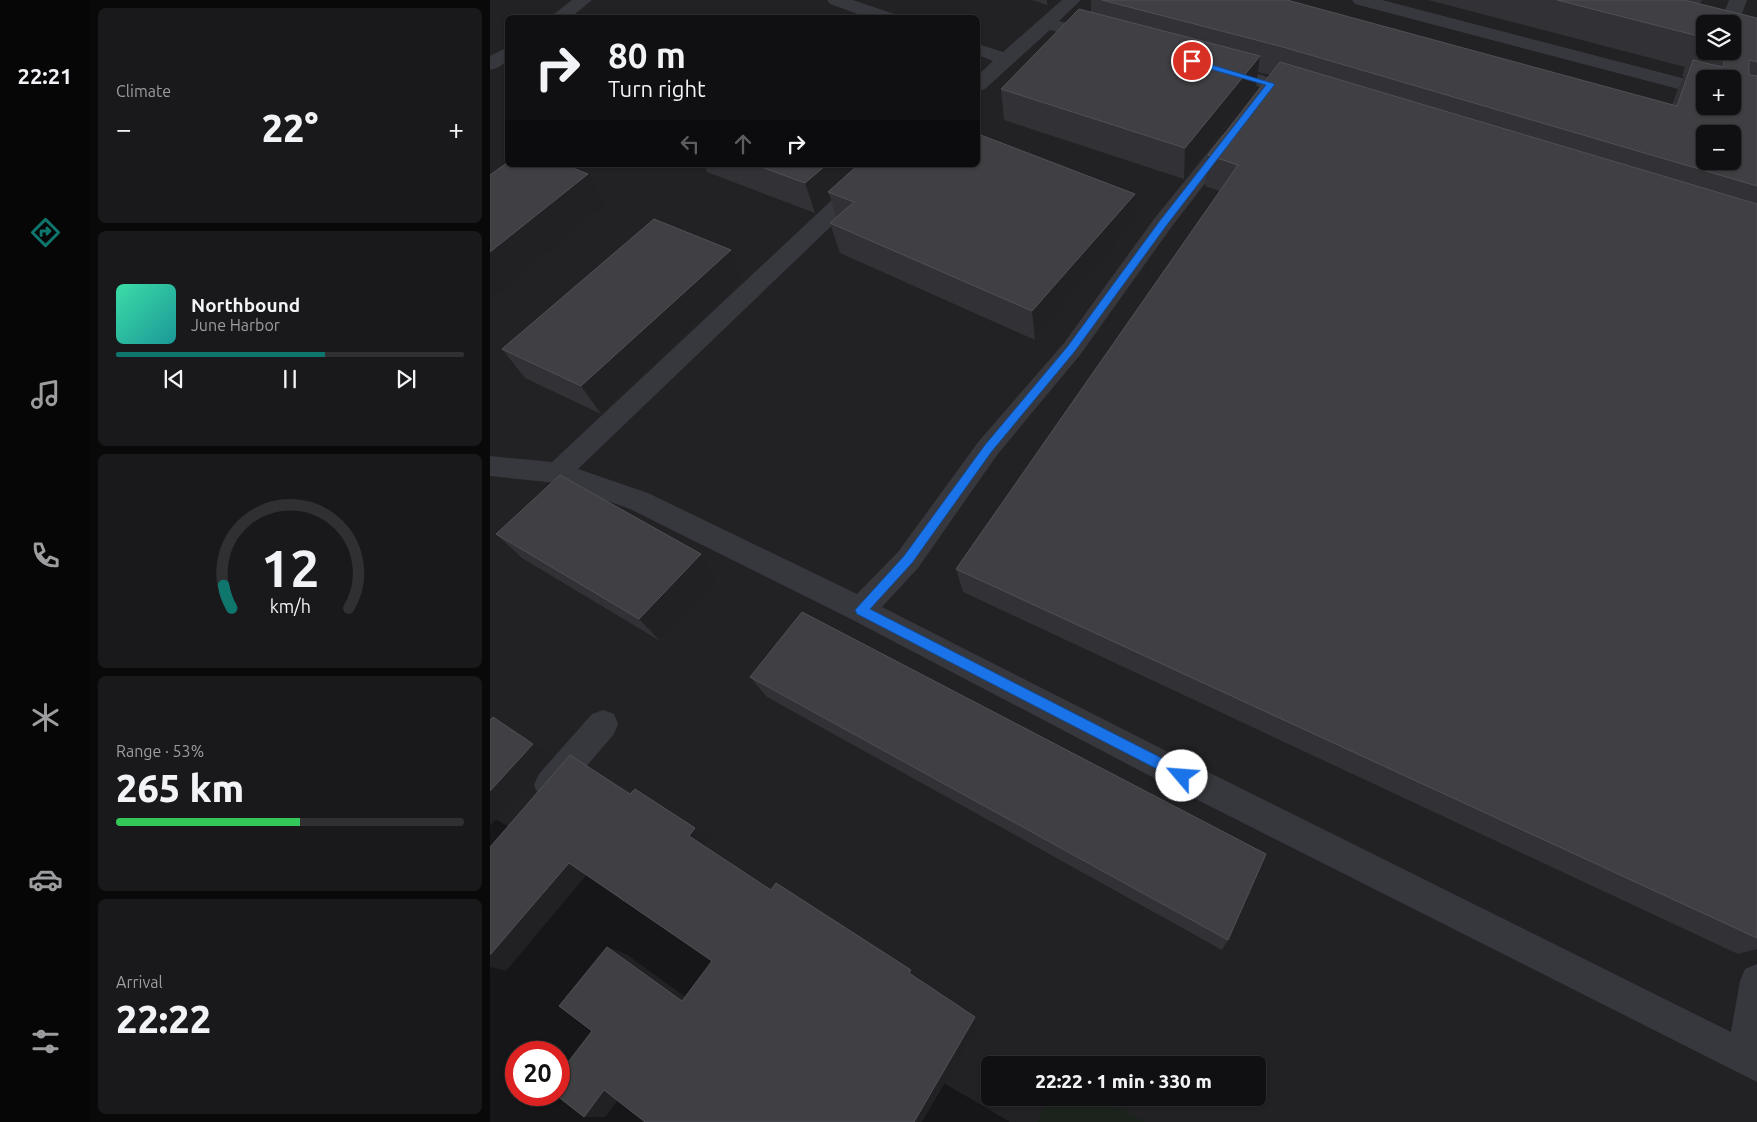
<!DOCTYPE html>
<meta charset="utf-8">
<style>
:root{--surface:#101012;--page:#19191b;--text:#f1f3f6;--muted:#9c9d9f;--line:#303032;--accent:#0f766e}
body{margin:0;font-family:Ubuntu,sans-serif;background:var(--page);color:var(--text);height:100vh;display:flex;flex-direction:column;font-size:19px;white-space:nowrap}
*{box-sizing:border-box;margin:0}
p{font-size:16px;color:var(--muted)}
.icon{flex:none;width:28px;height:28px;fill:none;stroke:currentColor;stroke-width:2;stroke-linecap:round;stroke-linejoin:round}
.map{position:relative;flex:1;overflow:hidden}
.sheet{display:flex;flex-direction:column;gap:8px;padding:8px;background:#09090a;width:400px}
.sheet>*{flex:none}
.top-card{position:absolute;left:15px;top:15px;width:475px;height:152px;border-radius:8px;box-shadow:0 1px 4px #0004,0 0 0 1px var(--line);background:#101012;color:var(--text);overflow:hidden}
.tools{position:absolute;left:1206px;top:15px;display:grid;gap:10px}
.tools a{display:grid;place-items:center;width:45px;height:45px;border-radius:8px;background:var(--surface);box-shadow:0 1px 4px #0004,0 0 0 1px var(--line);font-size:25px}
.speed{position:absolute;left:15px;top:1041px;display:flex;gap:10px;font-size:25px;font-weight:700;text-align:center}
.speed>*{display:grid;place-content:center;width:65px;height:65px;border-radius:50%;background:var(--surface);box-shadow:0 1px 4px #0004,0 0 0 1px var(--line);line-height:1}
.speed .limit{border:8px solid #d22;background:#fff;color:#111}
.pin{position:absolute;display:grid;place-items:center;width:42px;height:42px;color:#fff;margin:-21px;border:2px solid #fff;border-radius:50%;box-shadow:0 1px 5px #0007}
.me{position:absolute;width:55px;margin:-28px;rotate:297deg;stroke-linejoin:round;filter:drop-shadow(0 0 4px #0008)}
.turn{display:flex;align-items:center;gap:18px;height:105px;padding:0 20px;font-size:22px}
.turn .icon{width:65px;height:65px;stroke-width:2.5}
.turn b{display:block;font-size:35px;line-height:42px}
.lanes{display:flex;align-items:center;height:48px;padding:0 20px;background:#0003;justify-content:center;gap:25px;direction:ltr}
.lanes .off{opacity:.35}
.big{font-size:38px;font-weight:800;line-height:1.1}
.sheet .tile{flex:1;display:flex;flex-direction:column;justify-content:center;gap:8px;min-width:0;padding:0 18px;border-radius:8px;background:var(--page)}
.sheet .dial{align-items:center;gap:0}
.dial svg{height:130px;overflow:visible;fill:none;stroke:var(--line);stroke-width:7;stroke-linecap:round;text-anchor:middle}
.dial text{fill:var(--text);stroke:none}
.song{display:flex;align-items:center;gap:15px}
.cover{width:60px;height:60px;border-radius:8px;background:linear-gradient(135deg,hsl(160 70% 55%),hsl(180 70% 35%))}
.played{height:5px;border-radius:2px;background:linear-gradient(90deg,var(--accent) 60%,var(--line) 60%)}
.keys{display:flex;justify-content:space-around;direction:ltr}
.heat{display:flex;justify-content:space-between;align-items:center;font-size:28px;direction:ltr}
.charge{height:8px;border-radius:4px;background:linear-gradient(90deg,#34c759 53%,var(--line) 0)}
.trip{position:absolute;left:491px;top:1056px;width:285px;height:50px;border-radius:8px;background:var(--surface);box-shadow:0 1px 4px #0004,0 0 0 1px var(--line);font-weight:800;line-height:50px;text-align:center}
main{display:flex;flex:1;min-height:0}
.tab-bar{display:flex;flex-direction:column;width:90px;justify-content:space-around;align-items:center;background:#060607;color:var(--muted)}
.tab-bar .icon{width:35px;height:35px}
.tab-bar .current{color:var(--accent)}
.tab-bar b{font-size:22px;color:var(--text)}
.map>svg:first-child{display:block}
</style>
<main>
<nav class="tab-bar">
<b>22:21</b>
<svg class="icon current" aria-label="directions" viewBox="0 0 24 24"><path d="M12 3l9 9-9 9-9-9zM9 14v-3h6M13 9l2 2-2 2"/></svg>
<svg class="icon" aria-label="music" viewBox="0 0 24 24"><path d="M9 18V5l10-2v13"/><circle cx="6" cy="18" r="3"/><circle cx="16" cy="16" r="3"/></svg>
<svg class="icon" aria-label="phone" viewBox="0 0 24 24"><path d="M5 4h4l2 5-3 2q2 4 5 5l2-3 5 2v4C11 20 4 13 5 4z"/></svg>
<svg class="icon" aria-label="climate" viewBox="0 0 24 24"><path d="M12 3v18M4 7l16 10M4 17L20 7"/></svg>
<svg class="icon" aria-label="car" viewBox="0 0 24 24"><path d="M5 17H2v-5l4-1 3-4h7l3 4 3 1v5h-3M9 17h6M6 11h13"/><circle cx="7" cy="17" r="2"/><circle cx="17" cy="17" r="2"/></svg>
<svg class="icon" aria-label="filters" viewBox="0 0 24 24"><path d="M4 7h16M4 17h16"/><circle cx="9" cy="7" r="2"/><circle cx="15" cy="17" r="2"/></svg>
</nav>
<section class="sheet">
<div class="tile"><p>Climate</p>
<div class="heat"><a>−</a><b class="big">22°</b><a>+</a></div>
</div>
<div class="tile">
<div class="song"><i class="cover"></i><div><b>Northbound</b><p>June Harbor</p></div></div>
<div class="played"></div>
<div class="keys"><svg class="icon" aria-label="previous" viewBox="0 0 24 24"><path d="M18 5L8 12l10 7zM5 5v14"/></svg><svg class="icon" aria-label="pause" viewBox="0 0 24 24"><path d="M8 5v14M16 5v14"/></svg><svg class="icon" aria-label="next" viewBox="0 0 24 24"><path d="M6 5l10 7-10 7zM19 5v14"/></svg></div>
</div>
<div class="tile dial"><svg viewBox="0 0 100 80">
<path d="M14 69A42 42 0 1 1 86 69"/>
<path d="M14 69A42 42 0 0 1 9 55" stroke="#0f766e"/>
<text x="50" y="56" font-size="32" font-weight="700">12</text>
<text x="50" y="72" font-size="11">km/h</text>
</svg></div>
<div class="tile"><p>Range · 53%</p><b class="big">265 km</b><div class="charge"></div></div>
<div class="tile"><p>Arrival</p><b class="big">22:22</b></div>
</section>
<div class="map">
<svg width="1267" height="1122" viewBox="0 0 1267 1122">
<rect width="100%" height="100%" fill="#161618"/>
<path fill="#222225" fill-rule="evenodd" d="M0,0H1267V1122H520L0,816ZM18,18H488V165H18ZM1215,24H1242V51H1215ZM1215,79H1242V106H1215ZM1215,134H1242V161H1215ZM500,1065H768V1098H500Z"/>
<polygon fill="#1c231d" points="558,1098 610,1098 656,1122 547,1122"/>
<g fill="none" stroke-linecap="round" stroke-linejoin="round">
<g fill="#37383d" fill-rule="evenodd">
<polygon points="82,0 102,0 80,18 59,18"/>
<polygon points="337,0 363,0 404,14 407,18 379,18 340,4"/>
<polygon points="572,0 591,0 569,21 612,32 615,36 612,40 606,41 560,30 495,89 488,91 488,75 503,61 488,55 488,44 513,52"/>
<polygon points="862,0 892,0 1215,84 1215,96 865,4"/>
<polygon points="1239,0 1257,0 1248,24 1242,29 1242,24 1230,24"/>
<polygon points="18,47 18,61 7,68 0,70 0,56"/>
<polygon points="730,63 818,89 821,93 818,97 811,99 723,73 721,69 723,65"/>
<polygon points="739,133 746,135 749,139 746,143 680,229 590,355 507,455 428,568 392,607 686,756 1241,1032 1250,981 1255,969 1267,964 1267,1082 664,778 361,619 140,509 67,483 0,476 0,456 62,462 343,199 382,165 405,165 88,469 158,493 367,594 408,552 489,441 574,343 664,219 732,135"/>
<polygon points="113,710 124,714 128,724 124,734 71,796 60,800 49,796 44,785 49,774 102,714"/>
</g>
</g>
<g fill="#323236" fill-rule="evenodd">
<polygon points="542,0 563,0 557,5"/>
<path d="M601,0H797L1182,105L1187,91L1194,77L1192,76L1195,67L938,0H1212L1210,4L1267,18V949L1248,954L473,592L466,569L730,191L715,186L718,155L780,75L768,72L766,87L694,179L514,120L511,89L601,12ZM1215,24L1242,51H1215Z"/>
<polygon points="214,165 488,165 645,194 645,224 545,340 350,253 340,223 346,217 341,199 325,213 217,172"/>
<polygon points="241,250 254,280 111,414 35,378 12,349"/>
<polygon points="6,534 211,554 229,578 170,641 32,558"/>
<polygon points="260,677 738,940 732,950 277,697"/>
</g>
<g fill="#212124">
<polygon points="557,0 563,0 557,5"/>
<polygon points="770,56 766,87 694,179 695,148"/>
<polygon points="336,165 379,165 338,192 341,199 325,213 315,183"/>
<polygon points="98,174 115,204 0,299 0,252"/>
<polygon points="645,194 645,224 545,340 542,311"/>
<polygon points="241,250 254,280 111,414 91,386"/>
<polygon points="211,554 229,578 170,641 149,619"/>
<polygon points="3,717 62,756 0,826 0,791"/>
<polygon points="205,828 220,838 214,846 199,836"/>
<polygon points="79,863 99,872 16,971 0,967 0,955"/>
<polygon points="117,947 136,954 208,1006 192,1001"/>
<polygon points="421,970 429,976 427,979 419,973"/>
<polygon points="485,1017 491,1021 432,1122 424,1122"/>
<polygon points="114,1090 135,1091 115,1117 94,1117"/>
</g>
<g fill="#3f3f44" stroke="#4f5156" fill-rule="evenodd">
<path d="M612,0H797L1187,106L1203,60L1232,67L1234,65V52L1230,51H1242V24H1215V47L1209,45L1212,37L1067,0H1194L1267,18V62L1259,60V75L1267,76V186L793,47ZM1215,79H1242V106H1215ZM1215,134H1242V161H1215Z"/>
<polygon points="589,9 770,56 695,148 511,89"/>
<polygon points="790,62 1267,204 1267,938 466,569 748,165 718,155"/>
<polygon points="488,134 645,194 542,311 340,223 364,202 338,192 368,165 488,165"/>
<polygon points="18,162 18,165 75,165 98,174 0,252 0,175"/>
<polygon points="266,165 336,165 315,183"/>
<polygon points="164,219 241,250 91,386 12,349"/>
<polygon points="70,475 211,554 149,619 6,534"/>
<polygon points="312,612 776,854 738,940 260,677"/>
<polygon points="3,717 43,744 0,791 0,720"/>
<polygon points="80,755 140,794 145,789 205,828 199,836 281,890 286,883 421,970 419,973 485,1017 424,1122 155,1122 114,1090 94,1117 66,1095 69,1095 69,1074 102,1031 69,1006 117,947 192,1001 222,961 79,863 0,955 0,847"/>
</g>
<polygon fill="#1a73e8" stroke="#114b97" points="702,59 785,84 676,226 585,351 502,451 422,563 380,609 697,771 699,776 697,780 692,782 367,614 365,610 414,556 495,445 578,346 669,222 776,85 699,63 699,60"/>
</svg>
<div class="tools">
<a><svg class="icon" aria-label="layers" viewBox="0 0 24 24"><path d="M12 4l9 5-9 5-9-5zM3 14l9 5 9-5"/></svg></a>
<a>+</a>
<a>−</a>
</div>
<div class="speed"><div class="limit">20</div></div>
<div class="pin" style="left:702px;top:61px;background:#d93025"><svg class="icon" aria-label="arrive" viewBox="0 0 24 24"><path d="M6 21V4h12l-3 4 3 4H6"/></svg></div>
<svg class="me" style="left:692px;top:776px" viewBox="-20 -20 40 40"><circle r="19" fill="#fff"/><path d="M0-13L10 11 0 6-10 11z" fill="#1a73e8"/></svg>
<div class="trip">22:22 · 1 min · 330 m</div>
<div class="top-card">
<div class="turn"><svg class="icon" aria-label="right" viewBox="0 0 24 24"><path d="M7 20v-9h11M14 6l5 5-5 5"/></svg><div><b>80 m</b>Turn right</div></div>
<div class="lanes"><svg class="icon off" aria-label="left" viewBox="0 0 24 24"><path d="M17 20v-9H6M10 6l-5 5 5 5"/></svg><svg class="icon off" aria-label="ahead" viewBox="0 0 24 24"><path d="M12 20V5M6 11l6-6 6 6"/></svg><svg class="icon" aria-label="right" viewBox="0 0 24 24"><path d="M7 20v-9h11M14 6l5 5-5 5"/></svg></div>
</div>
</div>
</main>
